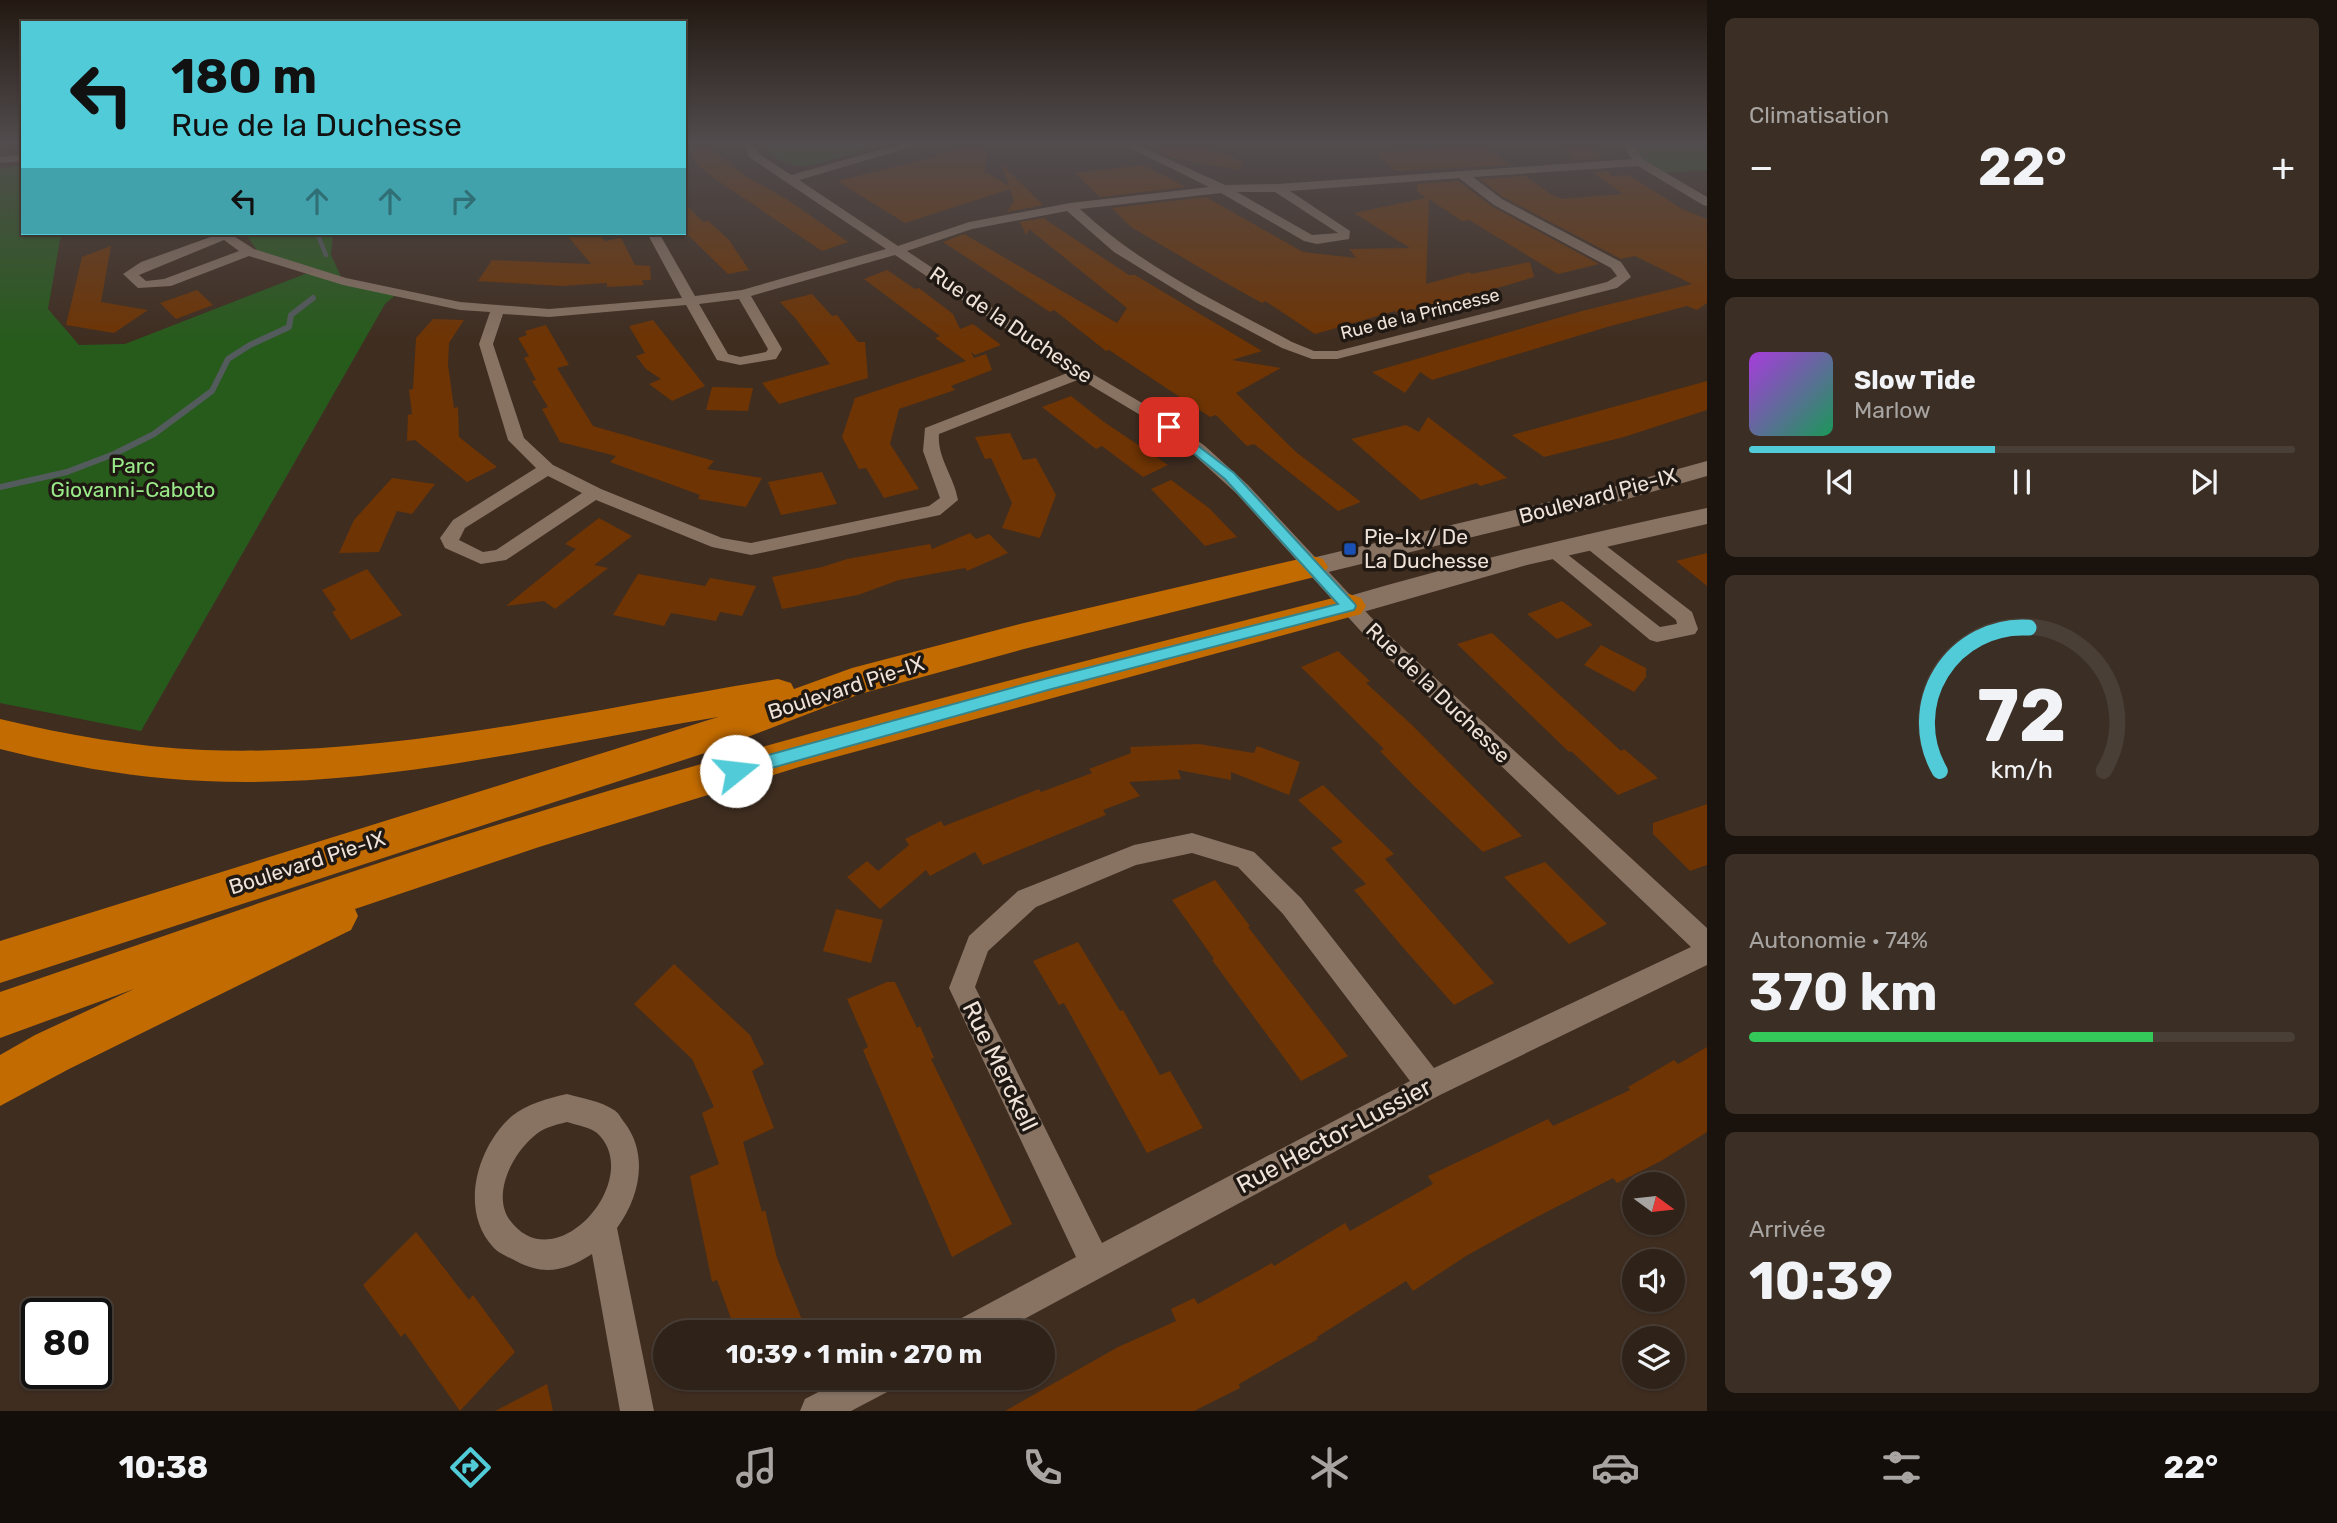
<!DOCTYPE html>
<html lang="fr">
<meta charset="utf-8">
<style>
:root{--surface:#2f2218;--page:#3b2f25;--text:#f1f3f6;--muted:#a7a4a2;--line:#4a3f37;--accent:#52cbd8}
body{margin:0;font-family:Rubik,sans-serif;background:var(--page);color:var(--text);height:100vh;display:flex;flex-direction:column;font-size:26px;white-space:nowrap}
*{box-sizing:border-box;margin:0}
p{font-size:23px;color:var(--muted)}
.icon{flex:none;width:38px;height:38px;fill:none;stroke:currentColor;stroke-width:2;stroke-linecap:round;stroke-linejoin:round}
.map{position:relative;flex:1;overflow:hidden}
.panel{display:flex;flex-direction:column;gap:18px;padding:18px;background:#1a130d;width:630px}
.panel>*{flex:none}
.hud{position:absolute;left:21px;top:21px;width:665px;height:214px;border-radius:0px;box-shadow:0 2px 5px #0004,0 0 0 2px var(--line);background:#52cbd8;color:#111;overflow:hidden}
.needle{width:46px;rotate:105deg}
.buttons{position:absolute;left:1622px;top:1172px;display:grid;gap:14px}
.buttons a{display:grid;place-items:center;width:63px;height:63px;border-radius:50%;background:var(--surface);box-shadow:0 2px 5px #0004,0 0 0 2px var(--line);font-size:35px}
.speed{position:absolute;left:21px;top:1298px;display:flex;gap:14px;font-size:35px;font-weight:700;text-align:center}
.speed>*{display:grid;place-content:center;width:91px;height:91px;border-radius:50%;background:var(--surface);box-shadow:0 2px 5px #0004,0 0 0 2px var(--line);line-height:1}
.speed .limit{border:4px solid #111;border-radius:10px;background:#fff;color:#111}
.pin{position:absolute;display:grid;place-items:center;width:60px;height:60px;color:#fff;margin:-30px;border-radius:14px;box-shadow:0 4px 10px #0006}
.me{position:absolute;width:77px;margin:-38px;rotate:74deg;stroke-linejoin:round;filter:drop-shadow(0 0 5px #0008)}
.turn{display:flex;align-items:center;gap:24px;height:147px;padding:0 35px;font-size:32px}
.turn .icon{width:91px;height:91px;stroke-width:2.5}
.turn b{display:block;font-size:49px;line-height:60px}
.lanes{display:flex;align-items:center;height:66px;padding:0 35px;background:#0003;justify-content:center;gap:35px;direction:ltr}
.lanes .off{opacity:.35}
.big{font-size:52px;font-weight:700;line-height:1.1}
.panel .tile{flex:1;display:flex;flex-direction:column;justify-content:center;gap:10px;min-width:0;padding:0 24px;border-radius:10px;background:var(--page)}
.panel .dial{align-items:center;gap:0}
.dial svg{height:182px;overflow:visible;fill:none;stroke:var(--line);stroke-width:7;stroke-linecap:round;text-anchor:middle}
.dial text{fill:var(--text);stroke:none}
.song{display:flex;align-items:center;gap:21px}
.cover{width:84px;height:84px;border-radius:10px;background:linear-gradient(135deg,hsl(280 70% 55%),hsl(150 70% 35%))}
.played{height:7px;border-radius:4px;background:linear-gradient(90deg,var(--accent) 45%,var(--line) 45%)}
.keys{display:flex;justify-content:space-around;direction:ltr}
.heat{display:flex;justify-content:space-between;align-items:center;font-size:38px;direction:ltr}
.charge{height:10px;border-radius:5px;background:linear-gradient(90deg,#34c759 74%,var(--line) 0)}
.trip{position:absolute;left:653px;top:1320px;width:402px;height:70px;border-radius:35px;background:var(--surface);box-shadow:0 2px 5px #0004,0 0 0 2px var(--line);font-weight:700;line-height:70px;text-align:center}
.dock{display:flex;height:112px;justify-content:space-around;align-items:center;background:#130e0a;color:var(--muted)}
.dock .icon{width:49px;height:49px}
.dock .current{color:var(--accent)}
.dock b{font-size:32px;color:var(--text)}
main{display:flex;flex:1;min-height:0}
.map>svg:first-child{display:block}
</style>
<main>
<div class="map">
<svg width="1707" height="1411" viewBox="0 0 1707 1411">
<rect width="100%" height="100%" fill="#3f2d20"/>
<g fill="#275b1c">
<path d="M761,143H893L807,166C789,166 771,158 761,143Z"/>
<path d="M1625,143H1707V170C1662,172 1655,181 1625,143Z"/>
<polygon points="23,165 23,233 64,233 60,240 48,309 79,345 125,344 310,272 261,256 245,233 333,233 331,255 343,281 398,293 385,304 141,731 0,703 0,168"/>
</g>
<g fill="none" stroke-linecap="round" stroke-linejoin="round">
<polyline stroke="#535b5c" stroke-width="4.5" points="317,233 326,255"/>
<polyline stroke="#535b5c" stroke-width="6" points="0,487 67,472 114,454 154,434 212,391 228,359 250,345 289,327 291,315 313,298"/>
</g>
<g fill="#6e3404">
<polygon points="684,143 717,143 717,154 746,176 788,200 848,242 822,251 717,180 700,167"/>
<polygon points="961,143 994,143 986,153 985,172 1009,186 1001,164 1043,205 1007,212 1014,201 1010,189 905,223 837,181 938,156 936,154 960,148"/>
<polygon points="1146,143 1197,143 1243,162 1240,170 1173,158 1146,146"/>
<polygon points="1551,143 1591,143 1601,159 1576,160"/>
<polygon points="1482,144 1510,165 1395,171 1375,152"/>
<polygon points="1143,165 1186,187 1100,197 1075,173"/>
<polygon points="1608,171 1611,176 1629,175 1682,209 1707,219 1707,303 1697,310 1687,306 1607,327 1432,380 1420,372 1405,393 1372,372 1582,311 1692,284 1635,256 1621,259 1503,197 1480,179 1525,176 1552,195 1562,199 1623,194 1592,172"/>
<polygon points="1458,181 1493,207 1599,264 1558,274 1469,220 1462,221 1429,199 1426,284 1470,272 1471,274 1530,262 1534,277 1467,297 1398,313 1395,311 1315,334 1265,301 1262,303 1226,283 1131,227 1112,208 1206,197 1303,252 1356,258 1349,249 1410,248 1354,213 1426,198 1417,191 1417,184"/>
<polygon points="684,203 703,222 708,221 729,240 749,270 728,274 684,231"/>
<polygon points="1043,218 1129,275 1135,275 1262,351 1232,360 1281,368 1236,393 1296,452 1361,502 1338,511 1254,444 1247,446 1216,415 1210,417 1109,350 1106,351 1054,310 1050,312 943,242 964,234 1117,323 1127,308 1029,229 1026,235 1020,222"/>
<polygon points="565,233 597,233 605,241 621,238 635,265 650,266 651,280 642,280 644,285 607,287 607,283 561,286 478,281 492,260 591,264"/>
<polygon points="111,246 101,302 148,310 114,333 66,325 82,257"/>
<polygon points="887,270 915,289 919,288 953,314 960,329 973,324 1001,345 975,355 971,352 974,358 986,354 992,370 951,386 955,390 899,409 890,444 919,489 884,498 866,468 859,469 842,437 855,398 966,361 935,338 940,336 864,279"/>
<polygon points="197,290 213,305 176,319 160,303"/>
<polygon points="812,294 832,316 837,315 858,342 865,342 868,378 779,404 762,383 830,364 796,319 780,302"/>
<polygon points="433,319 464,320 449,343 448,365 454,408 458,407 459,437 497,467 467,482 415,440 407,441 408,415 412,414 409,390 413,389 416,338"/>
<polygon points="653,320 705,386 672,401 649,384 661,379 646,369 636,356 645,353 629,326"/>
<polygon points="546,325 569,365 557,368 593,426 714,461 707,469 762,478 746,507 698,499 700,495 610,462 616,456 560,442 542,409 548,407 532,381 536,380 524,358 529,356 518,338 527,335 525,331"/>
<polygon points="1707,381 1707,410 1624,437 1544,457 1512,435"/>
<polygon points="712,387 753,388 748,411 706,410"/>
<polygon points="1071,396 1104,422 1168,465 1143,477 1102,446 1096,449 1042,407"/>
<polygon points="1428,417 1507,478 1480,486 1477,483 1421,500 1351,439 1406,425 1419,432"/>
<polygon points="1010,433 1023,460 1036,458 1056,495 1040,538 1002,528 1012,503 991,458 985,459 975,437"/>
<polygon points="822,472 837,504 781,515 768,482"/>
<polygon points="392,478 435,484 412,514 397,511 379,552 339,553 354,520"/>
<polygon points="1171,480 1209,508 1237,537 1205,546 1151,489"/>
<polygon points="599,518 632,536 594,565 608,568 555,609 544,601 506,606 576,549 565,544"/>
<polygon points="970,533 976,539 989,534 1008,553 967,571 965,568 899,580 858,595 782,609 772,577 822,567 847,559 930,544 932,549"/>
<polygon points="1707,553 1707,586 1676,561"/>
<polygon points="367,569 402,615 351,640 332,612 336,610 322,590"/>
<polygon points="638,574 705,586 710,578 756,586 742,616 720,612 716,621 671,613 664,626 613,615"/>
<polygon points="1562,601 1593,625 1557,639 1527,614"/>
<polygon points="1492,633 1621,751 1624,749 1658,778 1618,795 1571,751 1569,752 1457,644"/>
<polygon points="1601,645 1646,668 1646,677 1634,692 1584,665"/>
<polygon points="1338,651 1370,681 1366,683 1412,725 1522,836 1483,852 1414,786 1380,751 1384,749 1301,667"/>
<polygon points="1199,744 1254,753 1257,746 1300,762 1289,795 1231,772 1231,780 1178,770 1181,779 1129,782 1140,796 1103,810 1106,815 983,865 975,852 930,876 926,870 880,909 847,877 867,861 878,871 909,845 905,839 941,821 944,826 1039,789 1041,792 1092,773 1089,769 1131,753 1130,747"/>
<polygon points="1323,785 1394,854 1385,859 1494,983 1454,1005 1406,951 1354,890 1366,884 1331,848 1343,842 1298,800"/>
<polygon points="1707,804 1707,865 1690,871 1653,834 1653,823"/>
<polygon points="1545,862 1607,924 1569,944 1504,877"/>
<polygon points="1215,880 1250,926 1248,927 1348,1056 1301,1081 1212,960 1214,959 1172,900"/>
<polygon points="836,909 883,920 871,963 823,951"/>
<polygon points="1078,942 1120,1011 1123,1010 1160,1075 1170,1071 1203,1128 1147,1153 1064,1003 1059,1005 1033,961"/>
<polygon points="674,964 750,1035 764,1064 752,1071 774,1128 743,1142 762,1212 765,1210 777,1258 807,1332 736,1332 717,1280 712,1282 690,1176 719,1164 702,1113 714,1107 692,1059 634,1004"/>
<polygon points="887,982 895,982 917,1028 920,1026 934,1058 931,1059 1012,1224 952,1257 875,1078 863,1050 868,1047 847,999"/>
<polygon points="1707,1047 1707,1132 1661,1161 1617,1183 1613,1178 1531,1220 1466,1256 1413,1291 1406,1281 1317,1337 1318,1339 1239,1384 1240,1388 1194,1411 1005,1411 1118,1347 1176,1321 1171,1309 1194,1298 1198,1304 1272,1263 1274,1266 1345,1223 1350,1231 1433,1184 1428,1176 1548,1119 1553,1126 1630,1090 1628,1087 1674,1060 1678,1064"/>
<polygon points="416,1232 469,1300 473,1295 515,1352 460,1411 405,1333 401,1337 363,1285"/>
<polygon points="547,1384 553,1411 495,1411"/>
</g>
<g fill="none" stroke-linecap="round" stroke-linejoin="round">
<g fill="#887363" fill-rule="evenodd">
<path d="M743,143H753L758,153L791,175L904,143H919L918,145L799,180L898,246L969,222L1070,203L1209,187L1120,143H1133L1225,185L1278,184L1632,159L1620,143H1630L1644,160L1707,197V206L1703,205L1638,166L1473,177L1502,199L1621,262L1631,277L1617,288L1337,359H1312L1282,348L1197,303L1114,252L1067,211L972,229L907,251L1086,370L1159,413L1205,446L1248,485L1381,628L1707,928V965L1440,1095L1000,1332H951L956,1321L1076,1257L949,988L969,936L1018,891L1134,845L1192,833L1254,852L1301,898L1434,1068L1691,947L1367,638L1236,493L1193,454L1147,419L1080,379L939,434C937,458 954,476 958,500L940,515L751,555L712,547L596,500L506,560L481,564L445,548L440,538L453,520L536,468L508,440L479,344L490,312L460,310L343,285L249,256L171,286L138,288L123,274L141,262L216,235L215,233H229L254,249L346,278L460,302L549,309L682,298L647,233H659L695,296L742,290L886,249L749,157ZM1459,178L1494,205L1611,268L1617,276L1607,282L1337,351H1314L1292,342C1218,302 1142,267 1080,209L1221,193L1304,241L1317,244L1349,239L1350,231L1290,191ZM1237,192H1275L1338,233L1312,235ZM224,240L239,251L164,279L146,281L139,275ZM895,255L1070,372L925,428L923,451L940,498L929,506L751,543L722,538L601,489L553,465L524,438L493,344L503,314L549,317L686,305L717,360L740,365L776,359L782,349L751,296ZM739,299L768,349L766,352L740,357L728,354L699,304ZM548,476L582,493L496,550L483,552L459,540L465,528ZM1192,853L1238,867L1283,914L1410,1081L1102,1243L975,987L988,951L1036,907L1136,865Z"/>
<polygon points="23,155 23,161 0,163 0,157"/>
<polygon points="1590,536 1596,538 1692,612 1698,629 1695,634 1657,642 1650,640 1543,551 1546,547 1558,547 1660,627 1677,624 1676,620 1584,546 1581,542 1584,538"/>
<path d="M567,1094C581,1098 601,1101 614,1110C618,1112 621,1118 624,1122C649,1154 640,1197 617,1228L654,1411H620L592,1254C566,1271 544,1276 516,1261C509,1257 499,1254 493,1247C459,1210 477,1147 512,1116C527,1104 549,1098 567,1094ZM567,1122C576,1125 590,1127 597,1133C646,1178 555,1284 509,1219C492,1193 513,1154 533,1137C542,1128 555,1125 567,1122Z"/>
<polygon points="847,1377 897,1377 893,1389 851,1411 800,1411 805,1399"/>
</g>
<g fill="#887363" fill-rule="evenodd">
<polygon points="1707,461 1707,476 1620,501 1312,576 1303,573 1299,567 1303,561 1312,558 1616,486"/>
<path d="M1707,508V524L1527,565L1349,616L1339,613L1335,606L1339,599C1461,563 1583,534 1707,508Z"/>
</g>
<g fill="#c26b00" fill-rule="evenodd">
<path d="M1312,556L1323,559L1328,567L1323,575L1024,649L860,694L708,752L0,983V941L718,717C549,745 377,789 204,781C135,778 67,766 0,749V719C67,735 135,747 204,750C397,757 589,709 778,679L791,683L794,689L852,668L1024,623Z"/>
<path d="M1349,594L1361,598L1366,606L1361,614L799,767L539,847L355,909L358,916L351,930L69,1069L0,1106V1055L35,1035L134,989L0,1038V992C205,922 410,849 618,788C860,717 1104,656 1349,594Z"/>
</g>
</g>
<linearGradient id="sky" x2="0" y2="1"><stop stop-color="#231912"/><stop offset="0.42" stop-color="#524c4e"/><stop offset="1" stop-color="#524c4e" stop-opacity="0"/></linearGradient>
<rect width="1707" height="340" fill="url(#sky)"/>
<polygon fill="#52cbd8" stroke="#35848c" stroke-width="2" points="1169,424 1234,473 1354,603 1356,606 1354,610 1048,690 736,778 730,776 728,771 730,766 736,764 1048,678 1338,604 1225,479 1165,430 1165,425"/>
<rect fill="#1a4fb4" stroke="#201812" stroke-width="2.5" x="1343" y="542" width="14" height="14" rx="3.5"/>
<g text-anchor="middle" stroke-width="7" stroke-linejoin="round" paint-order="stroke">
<g font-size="18" fill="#eee2d9" stroke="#201812">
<text transform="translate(1420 314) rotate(-14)" y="6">Rue de la Princesse</text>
</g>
<g font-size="21" fill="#eee2d9" stroke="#201812">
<text transform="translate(1011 325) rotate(34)" y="7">Rue de la Duchesse</text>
<text transform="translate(1598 496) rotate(-15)" y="7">Boulevard Pie-IX</text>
<text transform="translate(846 688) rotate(-18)" y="7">Boulevard Pie-IX</text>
<text transform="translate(1438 693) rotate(44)" y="7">Rue de la Duchesse</text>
<text transform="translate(307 863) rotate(-18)" y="7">Boulevard Pie-IX</text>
</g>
<g font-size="21" fill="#99eb89" stroke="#201812">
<text x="133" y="473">Parc<tspan x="133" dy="24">Giovanni-Caboto</tspan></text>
</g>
<g font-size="21" fill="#eee2d9" stroke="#201812" text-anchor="start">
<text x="1364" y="544">Pie-Ix / De<tspan x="1364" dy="24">La Duchesse</tspan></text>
</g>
<g font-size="24" fill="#eee2d9" stroke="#201812">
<text transform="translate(1000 1066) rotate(64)" y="8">Rue Merckell</text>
<text transform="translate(1334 1136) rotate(-28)" y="8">Rue Hector-Lussier</text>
</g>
</g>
</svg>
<div class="buttons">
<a><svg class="needle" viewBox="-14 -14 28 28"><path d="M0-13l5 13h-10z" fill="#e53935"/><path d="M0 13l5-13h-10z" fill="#a7a4a2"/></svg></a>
<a><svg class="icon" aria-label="sound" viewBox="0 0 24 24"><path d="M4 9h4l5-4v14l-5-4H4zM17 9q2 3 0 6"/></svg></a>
<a><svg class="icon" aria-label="layers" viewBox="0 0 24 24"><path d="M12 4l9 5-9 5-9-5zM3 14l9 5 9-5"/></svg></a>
</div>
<div class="speed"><div class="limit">80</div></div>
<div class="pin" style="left:1169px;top:427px;background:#d93025"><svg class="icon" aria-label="arrive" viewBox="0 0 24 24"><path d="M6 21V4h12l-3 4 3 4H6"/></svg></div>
<svg class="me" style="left:736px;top:771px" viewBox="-20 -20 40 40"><circle r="19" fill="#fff"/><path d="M0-13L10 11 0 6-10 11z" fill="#52cbd8"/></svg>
<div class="trip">10:39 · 1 min · 270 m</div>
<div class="hud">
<div class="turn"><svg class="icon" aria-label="left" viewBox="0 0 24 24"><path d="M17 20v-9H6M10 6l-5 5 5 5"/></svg><div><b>180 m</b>Rue de la Duchesse</div></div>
<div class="lanes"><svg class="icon" aria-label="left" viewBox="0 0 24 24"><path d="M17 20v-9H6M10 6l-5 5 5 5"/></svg><svg class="icon off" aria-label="ahead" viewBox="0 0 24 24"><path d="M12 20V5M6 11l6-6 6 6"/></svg><svg class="icon off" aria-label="ahead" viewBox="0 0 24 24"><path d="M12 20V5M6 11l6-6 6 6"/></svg><svg class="icon off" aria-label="right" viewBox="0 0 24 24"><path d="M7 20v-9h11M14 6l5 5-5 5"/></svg></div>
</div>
</div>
<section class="panel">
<div class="tile"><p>Climatisation</p>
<div class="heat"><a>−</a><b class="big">22°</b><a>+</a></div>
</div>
<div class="tile">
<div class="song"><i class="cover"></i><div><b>Slow Tide</b><p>Marlow</p></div></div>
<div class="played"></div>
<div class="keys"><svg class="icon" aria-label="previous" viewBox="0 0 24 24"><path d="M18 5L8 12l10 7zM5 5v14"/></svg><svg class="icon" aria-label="pause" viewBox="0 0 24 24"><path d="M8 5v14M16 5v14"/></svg><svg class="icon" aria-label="next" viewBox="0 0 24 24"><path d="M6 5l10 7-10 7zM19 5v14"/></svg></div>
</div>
<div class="tile dial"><svg viewBox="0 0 100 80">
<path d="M14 69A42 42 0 1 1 86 69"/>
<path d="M14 69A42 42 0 0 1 53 6" stroke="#52cbd8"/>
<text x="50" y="56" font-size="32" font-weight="700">72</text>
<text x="50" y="72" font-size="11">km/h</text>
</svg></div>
<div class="tile"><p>Autonomie · 74%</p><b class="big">370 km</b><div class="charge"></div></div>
<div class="tile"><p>Arrivée</p><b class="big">10:39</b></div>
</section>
</main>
<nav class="dock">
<b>10:38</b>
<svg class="icon current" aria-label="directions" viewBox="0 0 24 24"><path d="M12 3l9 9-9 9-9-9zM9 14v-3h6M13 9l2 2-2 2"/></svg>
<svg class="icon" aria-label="music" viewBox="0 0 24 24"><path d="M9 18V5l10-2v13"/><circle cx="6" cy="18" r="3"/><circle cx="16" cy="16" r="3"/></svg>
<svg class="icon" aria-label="phone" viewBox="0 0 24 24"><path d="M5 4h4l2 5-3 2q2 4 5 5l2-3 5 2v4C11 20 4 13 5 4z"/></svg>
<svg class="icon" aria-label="climate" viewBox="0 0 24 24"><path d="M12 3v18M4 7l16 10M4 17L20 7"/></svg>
<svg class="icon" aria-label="car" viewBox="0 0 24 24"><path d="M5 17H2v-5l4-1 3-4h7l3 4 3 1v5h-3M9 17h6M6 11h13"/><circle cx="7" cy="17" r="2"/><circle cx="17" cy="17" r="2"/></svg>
<svg class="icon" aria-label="filters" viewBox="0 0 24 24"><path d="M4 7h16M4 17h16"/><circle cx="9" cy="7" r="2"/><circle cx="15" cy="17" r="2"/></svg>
<b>22°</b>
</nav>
